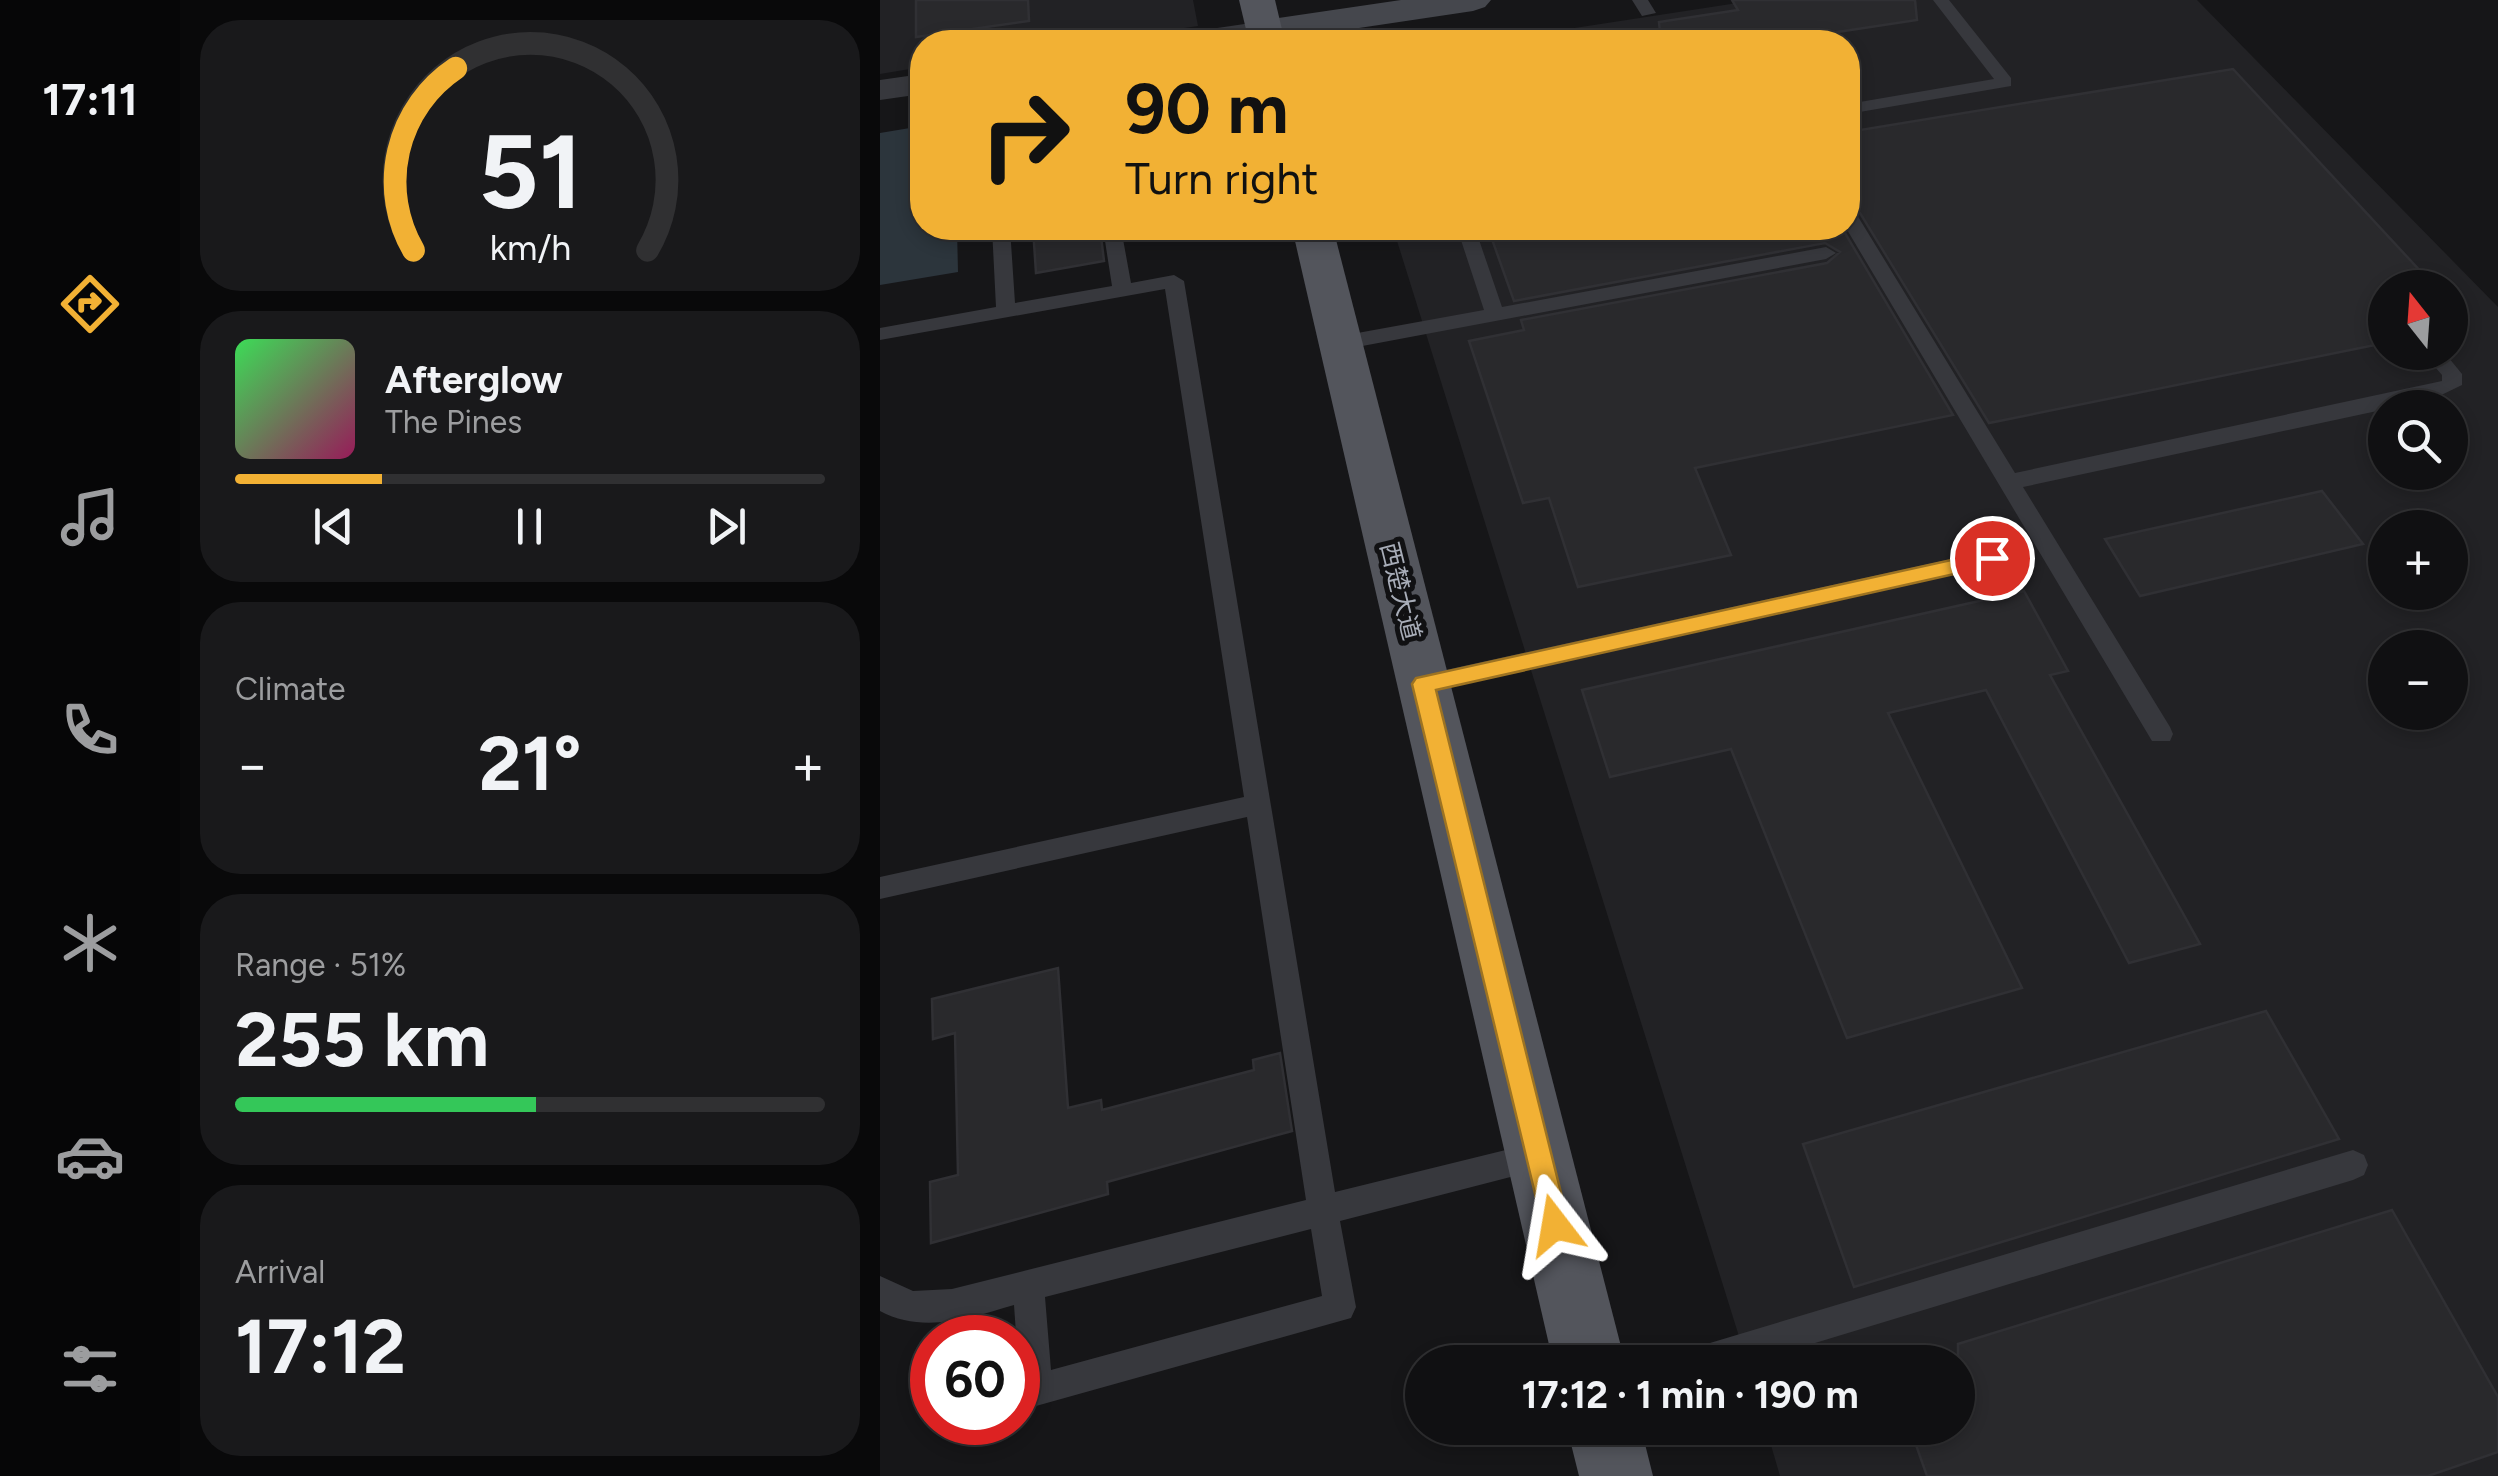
<!DOCTYPE html>
<meta charset="utf-8">
<style>
:root{--surface:#101012;--page:#19191b;--text:#f1f3f6;--muted:#9c9d9f;--line:#303032;--accent:#f2b134}
body{margin:0;font-family:Figtree,"Noto Sans SC",sans-serif;background:var(--page);color:var(--text);height:100vh;display:flex;flex-direction:column;font-size:38px;white-space:nowrap}
*{box-sizing:border-box;margin:0}
p{font-size:32px;color:var(--muted)}
.icon{flex:none;width:55px;height:55px;fill:none;stroke:currentColor;stroke-width:2;stroke-linecap:round;stroke-linejoin:round}
.map{position:relative;flex:1;overflow:hidden}
.drawer{display:flex;flex-direction:column;gap:20px;padding:20px;background:#09090a;width:700px}
.drawer>*{flex:none}
.hud{position:absolute;left:30px;top:30px;width:950px;height:210px;border-radius:40px;box-shadow:0 5px 15px #0003,0 0 0 2px var(--line);background:#f2b134;color:#111;overflow:hidden}
.needle{width:65px;rotate:343deg}
.controls{position:absolute;left:1488px;top:270px;display:grid;gap:20px}
.controls a{display:grid;place-items:center;width:100px;height:100px;border-radius:50%;background:var(--surface);box-shadow:0 5px 15px #0003,0 0 0 2px var(--line);font-size:50px}
.speed{position:absolute;left:30px;top:1315px;display:flex;gap:20px;font-size:50px;font-weight:700;text-align:center}
.speed>*{display:grid;place-content:center;width:130px;height:130px;border-radius:50%;background:var(--surface);box-shadow:0 5px 15px #0003,0 0 0 2px var(--line);line-height:1}
.speed .limit{border:15px solid #d22;background:#fff;color:#111}
.pin{position:absolute;display:grid;place-items:center;width:85px;height:85px;color:#fff;margin:-42px;border:5px solid #fff;border-radius:50%;box-shadow:0 2px 10px #0007}
.me{position:absolute;width:110px;margin:-55px;rotate:346deg;stroke-linejoin:round;filter:drop-shadow(0 0 8px #0008)}
.turn{display:flex;align-items:center;gap:35px;height:210px;padding:0 50px;font-size:45px}
.turn .icon{width:130px;height:130px;stroke-width:2.5}
.turn b{display:block;font-size:70px;line-height:85px}
.big{font-size:75px;font-weight:700;line-height:1.1}
.drawer .card{flex:1;display:flex;flex-direction:column;justify-content:center;gap:15px;min-width:0;padding:0 35px;border-radius:40px;background:var(--page)}
.drawer .dial{align-items:center;gap:0}
.dial svg{height:260px;overflow:visible;fill:none;stroke:var(--line);stroke-width:7;stroke-linecap:round;text-anchor:middle}
.dial text{fill:var(--text);stroke:none}
.song{display:flex;align-items:center;gap:30px}
.cover{width:120px;height:120px;border-radius:15px;background:linear-gradient(135deg,hsl(130 70% 55%),hsl(330 70% 35%))}
.played{height:10px;border-radius:5px;background:linear-gradient(90deg,var(--accent) 25%,var(--line) 25%)}
.keys{display:flex;justify-content:space-around;direction:ltr}
.heat{display:flex;justify-content:space-between;align-items:center;font-size:55px;direction:ltr}
.charge{height:15px;border-radius:8px;background:linear-gradient(90deg,#34c759 51%,var(--line) 0)}
.trip{position:absolute;left:525px;top:1345px;width:570px;height:100px;border-radius:50px;background:var(--surface);box-shadow:0 5px 15px #0003,0 0 0 2px var(--line);font-weight:700;line-height:100px;text-align:center}
main{display:flex;flex:1;min-height:0}
.tab-bar{display:flex;flex-direction:column;width:180px;justify-content:space-around;align-items:center;background:#060607;color:var(--muted)}
.tab-bar .icon{width:70px;height:70px}
.tab-bar .current{color:var(--accent)}
.tab-bar b{font-size:45px;color:var(--text)}
.map>svg:first-child{display:block}
</style>
<main>
<nav class="tab-bar">
<b>17:11</b>
<svg class="icon current" aria-label="directions" viewBox="0 0 24 24"><path d="M12 3l9 9-9 9-9-9zM9 14v-3h6M13 9l2 2-2 2"/></svg>
<svg class="icon" aria-label="music" viewBox="0 0 24 24"><path d="M9 18V5l10-2v13"/><circle cx="6" cy="18" r="3"/><circle cx="16" cy="16" r="3"/></svg>
<svg class="icon" aria-label="phone" viewBox="0 0 24 24"><path d="M5 4h4l2 5-3 2q2 4 5 5l2-3 5 2v4C11 20 4 13 5 4z"/></svg>
<svg class="icon" aria-label="climate" viewBox="0 0 24 24"><path d="M12 3v18M4 7l16 10M4 17L20 7"/></svg>
<svg class="icon" aria-label="car" viewBox="0 0 24 24"><path d="M5 17H2v-5l4-1 3-4h7l3 4 3 1v5h-3M9 17h6M6 11h13"/><circle cx="7" cy="17" r="2"/><circle cx="17" cy="17" r="2"/></svg>
<svg class="icon" aria-label="filters" viewBox="0 0 24 24"><path d="M4 7h16M4 17h16"/><circle cx="9" cy="7" r="2"/><circle cx="15" cy="17" r="2"/></svg>
</nav>
<section class="drawer">
<div class="card dial"><svg viewBox="0 0 100 80">
<path d="M14 69A42 42 0 1 1 86 69"/>
<path d="M14 69A42 42 0 0 1 27 13" stroke="#f2b134"/>
<text x="50" y="56" font-size="32" font-weight="700">51</text>
<text x="50" y="72" font-size="11">km/h</text>
</svg></div>
<div class="card">
<div class="song"><i class="cover"></i><div><b>Afterglow</b><p>The Pines</p></div></div>
<div class="played"></div>
<div class="keys"><svg class="icon" aria-label="previous" viewBox="0 0 24 24"><path d="M18 5L8 12l10 7zM5 5v14"/></svg><svg class="icon" aria-label="pause" viewBox="0 0 24 24"><path d="M8 5v14M16 5v14"/></svg><svg class="icon" aria-label="next" viewBox="0 0 24 24"><path d="M6 5l10 7-10 7zM19 5v14"/></svg></div>
</div>
<div class="card"><p>Climate</p>
<div class="heat"><a>−</a><b class="big">21°</b><a>+</a></div>
</div>
<div class="card"><p>Range · 51%</p><b class="big">255 km</b><div class="charge"></div></div>
<div class="card"><p>Arrival</p><b class="big">17:12</b></div>
</section>
<div class="map">
<svg width="1618" height="1476" viewBox="0 0 1618 1476">
<rect width="100%" height="100%" fill="#161618"/>
<g fill="#222225" fill-rule="evenodd">
<polygon points="0,0 313,0 318,26 208,42 42,42 42,67 0,74"/>
<path d="M877,0H1317L1618,307V1476H900L886,1428H1078V1362H867L513,228H968V42H604ZM1505,288H1570V352H1505ZM1505,408H1570V472H1505ZM1505,528H1570V592H1505ZM1505,648H1570V712H1505Z"/>
</g>
<polygon fill="#2c353c" points="42,126 42,228 77,228 78,272 0,285 0,133"/>
<g fill="#29292c" stroke="#303034" stroke-width="2.5">
<polygon points="36,0 148,0 149,21 36,37"/>
<polygon points="852,0 1035,0 1037,20 951,33 957,42 781,42 779,22 858,10"/>
<polygon points="1353,69 1556,288 1505,288 1505,343 1109,423 980,213 968,205 968,132"/>
<polygon points="153,228 220,228 224,261 156,273"/>
<polygon points="608,228 962,228 1073,415 815,468 851,555 698,587 669,498 643,503 589,341 644,330 641,320 947,263 960,252 945,243 634,301"/>
<polygon points="1442,491 1483,544 1260,596 1225,539"/>
<polygon points="1144,591 1188,671 1170,675 1320,944 1249,963 1106,690 1008,713 1142,988 967,1038 851,749 730,777 702,690"/>
<polygon points="178,968 188,1108 221,1100 222,1110 374,1070 373,1060 400,1053 412,1131 227,1182 228,1194 51,1243 50,1182 78,1175 75,1033 53,1039 52,999"/>
<polygon points="1386,1011 1459,1139 974,1287 923,1144"/>
<polygon points="1512,1210 1618,1397 1618,1452 1548,1476 1047,1476 1030,1428 1078,1428 1078,1344"/>
</g>
<g fill="none" stroke-linecap="round" stroke-linejoin="round">
<g fill="#37383d" fill-rule="evenodd">
<polygon points="752,0 768,0 776,13 762,16"/>
<polygon points="1053,0 1069,0 1131,78 1131,86 968,114 968,104 1114,79"/>
<polygon points="968,209 977,215 1135,473 1562,381 1562,375 1542,352 1564,352 1582,374 1582,385 1553,399 1143,487 1290,727 1293,734 1290,741 1272,741 966,228"/>
<path d="M112,228H130L135,303L232,286L223,228H241L251,283L294,275L304,281L455,1192L658,1142L669,1146L673,1156L669,1166L658,1170L460,1221L476,1307L471,1318L156,1406L144,1402L140,1390L134,1305C90,1318 43,1334 0,1311V1276L33,1291L72,1289L426,1200L367,817L0,899V877L364,797L285,289L0,340V328L116,307ZM431,1229L442,1296L171,1370L165,1297Z"/>
<polygon points="577,228 595,228 622,307 946,247 956,253 946,259 461,350 454,348 451,343 461,336 604,310"/>
<polygon points="1112,550 1123,558 1120,564 543,693 531,684 543,675"/>
<polygon points="1473,1150 1484,1155 1488,1165 1484,1175 1473,1180 872,1362 804,1362 808,1350 820,1346"/>
</g>
<g fill="#37383d" fill-rule="evenodd">
<polygon points="385,21 401,31 397,38 374,42 293,42 298,35 310,32"/>
<polygon points="42,74 42,94 0,100 0,80"/>
</g>
<polygon fill="#45474d" fill-rule="evenodd" points="521,0 611,0 605,7 593,11 385,42 372,39 367,31 372,23 385,20"/>
<g fill="#53555c" fill-rule="evenodd">
<polygon points="359,0 395,0 405,42 369,42"/>
<polygon points="412,228 453,228 745,1362 673,1362"/>
<polygon points="687,1428 761,1428 773,1476 699,1476"/>
</g>
</g>
<polygon fill="#f2b134" stroke="#9d7322" stroke-width="2.5" points="1112,551 1119,553 1119,564 556,690 689,1225 685,1235 675,1239 665,1235 532,684 536,678"/>
<g text-anchor="middle" stroke-width="10" stroke-linejoin="round" paint-order="stroke">
<g font-size="25" fill="#a8adb8" stroke="#111113">
<text transform="translate(521 591) rotate(76)" y="9">西楚大道</text>
</g>
</g>
</svg>
<div class="controls">
<a><svg class="needle" viewBox="-14 -14 28 28"><path d="M0-13l5 13h-10z" fill="#e53935"/><path d="M0 13l5-13h-10z" fill="#9c9d9f"/></svg></a>
<a><svg class="icon" aria-label="search" viewBox="0 0 24 24"><circle cx="10" cy="10" r="6"/><path d="M15 15l6 6"/></svg></a>
<a>+</a>
<a>−</a>
</div>
<div class="speed"><div class="limit">60</div></div>
<div class="pin" style="left:1112px;top:558px;background:#d93025"><svg class="icon" aria-label="arrive" viewBox="0 0 24 24"><path d="M6 21V4h12l-3 4 3 4H6"/></svg></div>
<svg class="me" style="left:675px;top:1225px" viewBox="-20 -20 40 40"><path d="M0-17L14 15 0 8-14 15z" fill="#f2b134" stroke="#fff" stroke-width="4"/></svg>
<div class="trip">17:12 · 1 min · 190 m</div>
<div class="hud">
<div class="turn"><svg class="icon" aria-label="right" viewBox="0 0 24 24"><path d="M7 20v-9h11M14 6l5 5-5 5"/></svg><div><b>90 m</b>Turn right</div></div>
</div>
</div>
</main>
